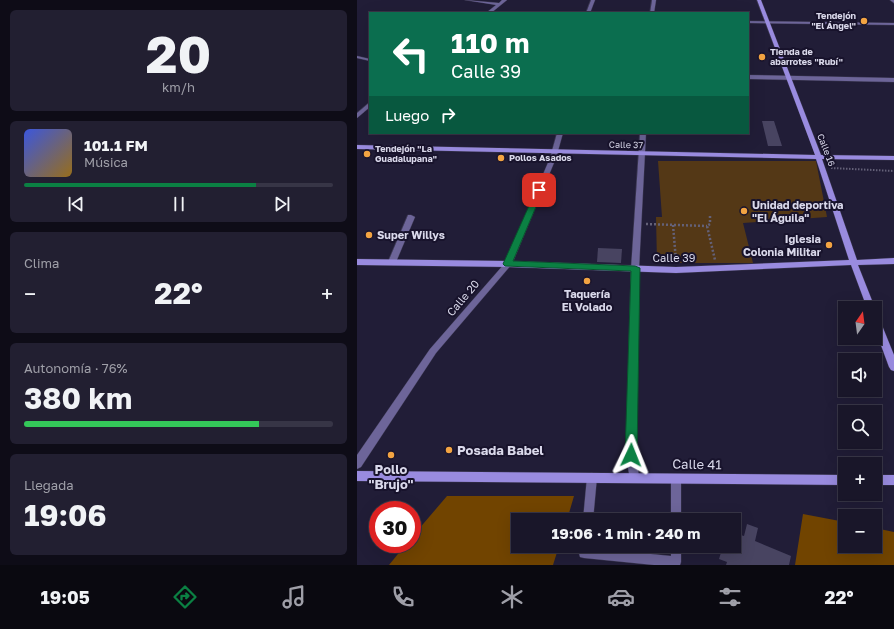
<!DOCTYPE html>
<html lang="es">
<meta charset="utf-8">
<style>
:root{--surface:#191629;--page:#221f31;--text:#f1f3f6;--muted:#9f9fa8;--line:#373546;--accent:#0b8043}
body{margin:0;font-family:"Golos Text",sans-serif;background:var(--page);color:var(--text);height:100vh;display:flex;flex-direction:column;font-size:15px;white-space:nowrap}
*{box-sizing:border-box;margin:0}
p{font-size:13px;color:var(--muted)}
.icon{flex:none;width:22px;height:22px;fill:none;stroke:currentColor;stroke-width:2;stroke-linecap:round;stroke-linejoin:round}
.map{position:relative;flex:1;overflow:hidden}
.panel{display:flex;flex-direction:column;gap:10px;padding:10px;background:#0e0c17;width:357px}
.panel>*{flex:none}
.guide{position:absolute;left:12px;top:12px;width:380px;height:122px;border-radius:0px;box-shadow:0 4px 16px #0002,0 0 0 1px var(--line);background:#0b6e4f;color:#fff;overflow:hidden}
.needle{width:26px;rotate:14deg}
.tools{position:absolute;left:481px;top:301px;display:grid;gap:8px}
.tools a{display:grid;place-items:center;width:44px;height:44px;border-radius:0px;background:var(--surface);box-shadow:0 4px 16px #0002,0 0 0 1px var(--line);font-size:20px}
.speed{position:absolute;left:12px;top:501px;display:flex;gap:8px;font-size:20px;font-weight:700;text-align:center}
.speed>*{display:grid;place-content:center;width:52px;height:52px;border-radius:50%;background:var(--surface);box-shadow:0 4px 16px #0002,0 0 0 1px var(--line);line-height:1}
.speed .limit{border:6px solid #d22;background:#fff;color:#111}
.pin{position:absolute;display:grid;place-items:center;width:34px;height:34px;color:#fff;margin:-17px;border-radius:8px;box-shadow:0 2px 6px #0006}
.me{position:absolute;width:44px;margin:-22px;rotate:2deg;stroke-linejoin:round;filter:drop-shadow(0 0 3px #0008)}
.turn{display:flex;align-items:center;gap:14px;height:84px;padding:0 16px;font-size:18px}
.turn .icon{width:52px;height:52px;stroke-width:2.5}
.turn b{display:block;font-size:28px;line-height:34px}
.then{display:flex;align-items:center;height:38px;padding:0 16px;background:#0003;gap:8px;font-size:15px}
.big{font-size:30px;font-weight:700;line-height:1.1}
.panel .card{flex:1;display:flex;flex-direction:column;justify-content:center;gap:6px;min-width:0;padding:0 14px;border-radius:6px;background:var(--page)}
.panel .dial{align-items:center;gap:0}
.dial b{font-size:52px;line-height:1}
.song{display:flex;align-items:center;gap:12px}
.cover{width:48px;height:48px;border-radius:6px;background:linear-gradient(135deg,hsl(230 70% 55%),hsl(40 70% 35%))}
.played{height:4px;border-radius:2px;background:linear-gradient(90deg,var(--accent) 75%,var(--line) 75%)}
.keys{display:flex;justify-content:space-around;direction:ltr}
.heat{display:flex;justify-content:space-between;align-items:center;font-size:22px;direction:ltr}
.charge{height:6px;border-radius:3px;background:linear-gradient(90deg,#34c759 76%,var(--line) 0)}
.trip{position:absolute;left:154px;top:513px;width:230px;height:40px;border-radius:0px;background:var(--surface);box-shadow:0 4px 16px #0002,0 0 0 1px var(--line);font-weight:700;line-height:40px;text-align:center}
.menu{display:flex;height:64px;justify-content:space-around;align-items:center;background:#0a0910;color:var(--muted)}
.menu .icon{width:28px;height:28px}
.menu .on{color:var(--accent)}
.menu b{font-size:18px;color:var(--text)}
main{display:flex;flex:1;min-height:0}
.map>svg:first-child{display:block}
</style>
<main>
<section class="panel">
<div class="card dial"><b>20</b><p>km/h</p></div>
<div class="card">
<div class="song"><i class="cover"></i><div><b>101.1 FM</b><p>Música</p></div></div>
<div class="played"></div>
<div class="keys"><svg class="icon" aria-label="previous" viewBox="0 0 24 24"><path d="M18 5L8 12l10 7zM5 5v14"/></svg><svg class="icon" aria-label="pause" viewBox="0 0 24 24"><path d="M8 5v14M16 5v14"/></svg><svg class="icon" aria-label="next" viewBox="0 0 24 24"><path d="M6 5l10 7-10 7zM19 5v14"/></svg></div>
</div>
<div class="card"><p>Clima</p>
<div class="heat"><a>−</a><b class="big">22°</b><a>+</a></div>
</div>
<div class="card"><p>Autonomía · 76%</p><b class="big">380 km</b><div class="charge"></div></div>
<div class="card"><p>Llegada</p><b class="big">19:06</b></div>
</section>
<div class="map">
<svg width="537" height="565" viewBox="0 0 537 565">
<rect width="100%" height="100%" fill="#211d37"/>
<polygon fill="#543816" points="301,161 459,161 470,217 386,223 396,263 300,263 299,217 305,217"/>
<g fill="#714400">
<polygon points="90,496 217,496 210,520 161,520 161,546 202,546 196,565 32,565 49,544 55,544 55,537"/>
<polygon points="446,514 488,522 488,546 518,546 518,528 537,532 537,565 438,565"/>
</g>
<g fill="#484461">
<polygon points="405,121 417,121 425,146 411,146"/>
<polygon points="241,248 265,249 264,263 240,262"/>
<polygon points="390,524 401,528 398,541 434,556 432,565 369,565 370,562 362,559 366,546 377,546 377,533 387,536"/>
</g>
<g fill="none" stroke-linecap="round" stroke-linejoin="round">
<defs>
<g id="lane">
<polygon points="235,473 238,474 240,477 236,520 226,520 230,477 232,474"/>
<polygon points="319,474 322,475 324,478 324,520 314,520 314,478 316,475"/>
<polygon points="223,546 233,546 233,548 314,556 314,546 324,546 324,562 323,565 297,565 227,558 223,557 222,553"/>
</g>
<g id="street">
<polygon points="108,0 142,3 145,0 150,0 134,13 129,13 139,5"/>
<polygon points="234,0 238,0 233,13 229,13"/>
<polygon points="295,0 299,0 297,13 293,13"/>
<polygon points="533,0 537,0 537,3"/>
<polygon points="391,21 537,23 537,25 391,23"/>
<polygon points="0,56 13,59 13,61 0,58"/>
<polygon points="391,75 537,78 537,82 391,79"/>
<polygon points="13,102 13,107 0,118 0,113"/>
<polygon points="200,133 206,133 199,158 155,264 79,353 4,467 0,469 0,455 73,349 148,263 193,158"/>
<polygon points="283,133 289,133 282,269 279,455 282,477 281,480 277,482 273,480 269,455 274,269"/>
<polygon points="51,215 54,215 58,217 39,262 38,264 32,264 31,262"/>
</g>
<g id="secondary">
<polygon points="400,0 404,0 464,155 537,156 537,160 465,159 500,260 537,258 537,264 501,265 518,308 510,308 494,265 319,273 151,267 0,265 0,259 151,261 319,267 492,260 459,159 0,149 0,145 458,155"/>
<polygon points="518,315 521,316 522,318 537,355 537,371 534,370 532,367 518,329"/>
<polygon points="0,471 488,475 488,485 0,481"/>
<rect x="518" y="475" width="19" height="10"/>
</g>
</defs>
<use href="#lane" stroke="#3b3750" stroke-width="1"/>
<use href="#street" stroke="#3b3750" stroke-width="1"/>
<use href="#secondary" stroke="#3b3750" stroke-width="1"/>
<polyline stroke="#646178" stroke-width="2" stroke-dasharray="1.5 1.5" stroke-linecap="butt" points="474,168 537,171"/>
<g stroke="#646178" stroke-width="2.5" stroke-dasharray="2 2" stroke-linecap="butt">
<polyline points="353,216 353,224 350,226 358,260"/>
<polyline points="289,224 350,226"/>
<polyline points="316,225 319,261"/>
</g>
<use href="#lane" fill="#6d6599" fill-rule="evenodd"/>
<use href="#street" fill="#6d6599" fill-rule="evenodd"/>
<use href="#secondary" fill="#998bdf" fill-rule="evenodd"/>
</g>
<polygon fill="#0b8043" stroke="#07532c" points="180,188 185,188 186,190 156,261 278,266 283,268 280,455 278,458 274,460 270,458 268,455 274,271 148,266 146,264"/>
<g fill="#f3a442" stroke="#18132c" stroke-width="1.5">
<circle cx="507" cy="21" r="4"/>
<circle cx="405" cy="57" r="4"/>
<circle cx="10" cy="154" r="4"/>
<circle cx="144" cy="158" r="4"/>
<circle cx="387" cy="211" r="4"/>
<circle cx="12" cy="235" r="4"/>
<circle cx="472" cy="245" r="4"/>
<circle cx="230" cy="281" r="4"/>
<circle cx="92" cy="450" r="4"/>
<circle cx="34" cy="455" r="4"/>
</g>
<g text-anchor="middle" stroke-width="4" stroke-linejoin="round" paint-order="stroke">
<g font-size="9" font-weight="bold" fill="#dad9eb" stroke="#18132c" text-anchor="start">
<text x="499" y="19" text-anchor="end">Tendejón<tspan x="499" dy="10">"El Ángel"</tspan></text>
<text x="413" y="55">Tienda de<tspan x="413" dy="10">abarrotes "Rubí"</tspan></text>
<text x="18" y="152">Tendejón "La<tspan x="18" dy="10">Guadalupana"</tspan></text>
<text x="152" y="161">Pollos Asados</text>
</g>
<g font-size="9" fill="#dad9eb" stroke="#18132c">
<text transform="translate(269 145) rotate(1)" y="3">Calle 37</text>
<text transform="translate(469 150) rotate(69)" y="3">Calle 16</text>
</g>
<g font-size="11" font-weight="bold" fill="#dad9eb" stroke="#18132c" text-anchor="start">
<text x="395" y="209">Unidad deportiva<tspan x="395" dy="13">"El Águila"</tspan></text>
<text x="20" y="239">Super Willys</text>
<text x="464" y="243" text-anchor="end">Iglesia<tspan x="464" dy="13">Colonia Militar</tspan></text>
<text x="230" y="298" text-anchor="middle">Taquería<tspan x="230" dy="13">El Volado</tspan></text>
</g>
<g font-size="11" fill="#dad9eb" stroke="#18132c">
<text x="317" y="262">Calle 39</text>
<text transform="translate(106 298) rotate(-50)" y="4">Calle 20</text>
</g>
<g font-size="13" font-weight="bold" fill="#dad9eb" stroke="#18132c" text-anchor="start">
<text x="100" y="455">Posada Babel</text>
<text x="34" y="474" text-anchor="middle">Pollo<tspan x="34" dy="15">"Brujo"</tspan></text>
</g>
<g font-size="13" fill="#dad9eb" stroke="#18132c">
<text transform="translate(340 464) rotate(1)" y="5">Calle 41</text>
</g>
</g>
</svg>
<div class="tools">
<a><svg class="needle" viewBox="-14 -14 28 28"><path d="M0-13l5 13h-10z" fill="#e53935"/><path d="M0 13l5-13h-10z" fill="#9f9fa8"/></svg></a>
<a><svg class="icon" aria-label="sound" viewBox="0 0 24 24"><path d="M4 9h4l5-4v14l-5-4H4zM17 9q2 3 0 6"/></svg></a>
<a><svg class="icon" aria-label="search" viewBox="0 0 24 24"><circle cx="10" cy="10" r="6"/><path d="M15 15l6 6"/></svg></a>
<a>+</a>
<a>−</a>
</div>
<div class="speed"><div class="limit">30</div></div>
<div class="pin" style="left:182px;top:190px;background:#d93025"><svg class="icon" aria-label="arrive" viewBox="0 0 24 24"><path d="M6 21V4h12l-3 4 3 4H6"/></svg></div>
<svg class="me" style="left:274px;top:455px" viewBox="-20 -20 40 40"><path d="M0-17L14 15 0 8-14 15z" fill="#0b8043" stroke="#fff" stroke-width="4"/></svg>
<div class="trip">19:06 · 1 min · 240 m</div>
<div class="guide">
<div class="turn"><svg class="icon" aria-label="left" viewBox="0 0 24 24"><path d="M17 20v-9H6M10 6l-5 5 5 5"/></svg><div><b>110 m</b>Calle 39</div></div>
<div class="then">Luego<svg class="icon" aria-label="right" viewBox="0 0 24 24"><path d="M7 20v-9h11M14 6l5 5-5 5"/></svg></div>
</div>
</div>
</main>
<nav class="menu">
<b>19:05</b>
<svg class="icon on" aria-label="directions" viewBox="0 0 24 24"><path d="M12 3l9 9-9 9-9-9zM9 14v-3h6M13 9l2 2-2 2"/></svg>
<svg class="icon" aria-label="music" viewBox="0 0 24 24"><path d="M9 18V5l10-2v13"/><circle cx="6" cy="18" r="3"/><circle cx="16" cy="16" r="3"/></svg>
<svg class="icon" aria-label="phone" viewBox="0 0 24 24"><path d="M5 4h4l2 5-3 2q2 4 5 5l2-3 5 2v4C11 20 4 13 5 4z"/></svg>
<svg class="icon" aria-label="climate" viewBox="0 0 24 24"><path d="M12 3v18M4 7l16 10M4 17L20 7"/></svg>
<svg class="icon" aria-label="car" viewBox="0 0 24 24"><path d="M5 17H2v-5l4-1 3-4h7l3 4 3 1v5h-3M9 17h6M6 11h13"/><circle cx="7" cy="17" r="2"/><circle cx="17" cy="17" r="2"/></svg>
<svg class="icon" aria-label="filters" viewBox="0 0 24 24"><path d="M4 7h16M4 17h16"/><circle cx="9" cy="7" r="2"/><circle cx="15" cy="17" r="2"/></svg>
<b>22°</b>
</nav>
